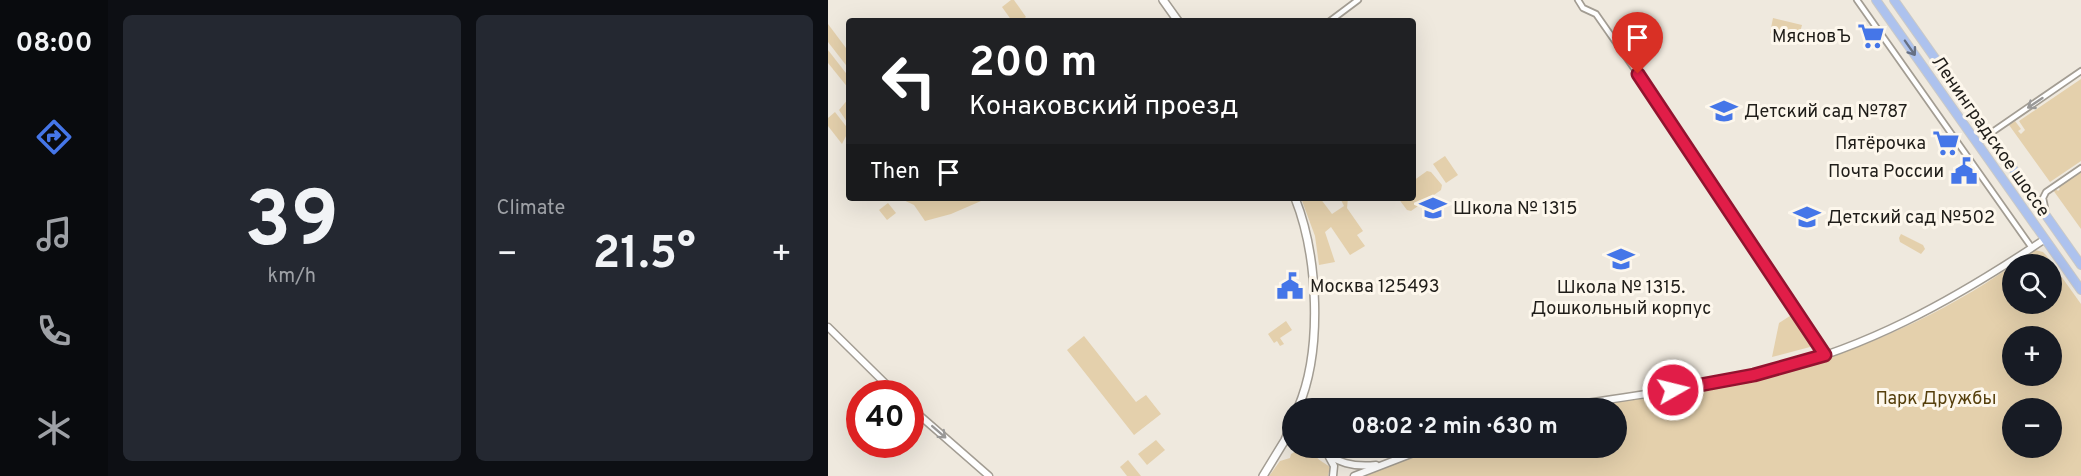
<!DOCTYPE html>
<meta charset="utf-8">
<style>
:root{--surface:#171b24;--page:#242831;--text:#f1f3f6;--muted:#9ea1a6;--accent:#4576e8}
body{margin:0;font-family:Overpass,sans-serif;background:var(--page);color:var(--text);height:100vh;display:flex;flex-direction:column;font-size:22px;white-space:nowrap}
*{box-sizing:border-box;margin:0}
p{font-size:20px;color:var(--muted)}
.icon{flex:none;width:33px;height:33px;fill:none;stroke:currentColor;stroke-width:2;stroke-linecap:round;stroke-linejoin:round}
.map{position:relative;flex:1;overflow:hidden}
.panel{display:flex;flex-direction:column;gap:15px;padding:15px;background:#0d0f14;width:720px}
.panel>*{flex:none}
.hud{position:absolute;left:18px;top:18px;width:570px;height:183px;border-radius:6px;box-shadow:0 6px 24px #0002;background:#202124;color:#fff;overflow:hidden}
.tools{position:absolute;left:1174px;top:254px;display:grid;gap:12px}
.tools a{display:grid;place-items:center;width:60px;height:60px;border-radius:50%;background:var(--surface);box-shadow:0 6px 24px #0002;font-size:30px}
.speed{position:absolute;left:18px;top:380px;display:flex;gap:12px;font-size:30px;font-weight:700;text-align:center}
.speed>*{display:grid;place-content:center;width:78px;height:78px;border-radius:50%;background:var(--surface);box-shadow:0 6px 24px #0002;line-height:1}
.speed .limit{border:9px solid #d22;background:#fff;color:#111}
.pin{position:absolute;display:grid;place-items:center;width:51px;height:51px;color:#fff;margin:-62px -26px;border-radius:50% 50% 50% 0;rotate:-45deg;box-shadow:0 0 6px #0007}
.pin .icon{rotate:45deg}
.me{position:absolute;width:66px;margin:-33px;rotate:82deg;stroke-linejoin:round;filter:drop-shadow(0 0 4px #0008)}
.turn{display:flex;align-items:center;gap:21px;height:126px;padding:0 24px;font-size:27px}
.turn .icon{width:78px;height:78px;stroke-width:2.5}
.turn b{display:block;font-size:42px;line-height:51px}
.then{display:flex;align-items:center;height:57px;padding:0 24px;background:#0003;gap:12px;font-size:22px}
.big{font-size:45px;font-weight:700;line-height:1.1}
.panel .tile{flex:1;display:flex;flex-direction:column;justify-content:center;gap:9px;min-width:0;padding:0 21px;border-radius:9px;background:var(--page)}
.panel .dial{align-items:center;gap:0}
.dial b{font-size:78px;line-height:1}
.heat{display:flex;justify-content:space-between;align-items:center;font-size:33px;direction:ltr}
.panel .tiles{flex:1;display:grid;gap:15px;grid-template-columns:repeat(2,1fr)}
.trip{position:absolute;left:454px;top:398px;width:345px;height:60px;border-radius:30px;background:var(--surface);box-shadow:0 6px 24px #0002;font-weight:700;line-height:60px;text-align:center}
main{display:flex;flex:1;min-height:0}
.menu{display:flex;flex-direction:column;width:108px;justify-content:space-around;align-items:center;background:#090b0e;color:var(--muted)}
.menu .icon{width:42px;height:42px}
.menu .on{color:var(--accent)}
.menu b{font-size:27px;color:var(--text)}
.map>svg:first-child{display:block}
</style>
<main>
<nav class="menu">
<b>08:00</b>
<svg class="icon on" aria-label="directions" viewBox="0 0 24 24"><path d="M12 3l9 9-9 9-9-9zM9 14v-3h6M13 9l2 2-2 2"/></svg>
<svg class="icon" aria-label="music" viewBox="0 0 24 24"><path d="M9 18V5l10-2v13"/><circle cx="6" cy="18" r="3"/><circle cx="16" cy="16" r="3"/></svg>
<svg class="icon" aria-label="phone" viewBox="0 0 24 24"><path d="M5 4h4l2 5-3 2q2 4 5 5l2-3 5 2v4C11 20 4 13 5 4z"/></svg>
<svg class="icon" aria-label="climate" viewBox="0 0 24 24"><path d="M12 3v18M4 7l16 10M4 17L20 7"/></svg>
</nav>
<section class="panel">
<div class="tiles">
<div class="tile dial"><b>39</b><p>km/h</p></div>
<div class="tile"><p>Climate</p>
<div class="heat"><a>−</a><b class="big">21.5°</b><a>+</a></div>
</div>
</div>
</section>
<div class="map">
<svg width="1253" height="476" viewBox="0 0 1253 476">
<rect width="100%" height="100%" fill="#efe9de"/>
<g fill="#e4d0ac" fill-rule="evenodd">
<polygon points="183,0 186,0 198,17 193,21 184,21 174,7"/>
<polygon points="945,18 974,25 970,40 942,33"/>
<polygon points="0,24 21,52 21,69 0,42"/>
<polygon points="0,50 21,77 21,89 0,63"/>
<polygon points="1253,79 1253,161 1222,182 1181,125 1187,121 1193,129 1190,131 1193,134 1197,130 1191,121"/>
<polygon points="21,98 21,125 11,110"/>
<polygon points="7,112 21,130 14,144 0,126 0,118"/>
<polygon points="617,156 630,175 618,183 605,164"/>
<polygon points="599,171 603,172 614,185 613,190 583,211 579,210 570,198 585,198 585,181"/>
<polygon points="1253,172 1253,229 1225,190 1228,189 1230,191 1232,189 1230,187"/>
<polygon points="71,198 160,198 123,214 97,221 86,205"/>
<polygon points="473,198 492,198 504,214 516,206 512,198 520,198 519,208 535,231 529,235 537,246 522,255 503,227 497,232 507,262 491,265 487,236"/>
<polygon points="60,203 68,213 59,220 51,210"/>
<polygon points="1073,234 1095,245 1097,249 1093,254 1072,242 1071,238"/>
<path d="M1207,250L1215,252L1218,255L1253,304V476H530L610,447H789V408H747C795,399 844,396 892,387C995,366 1098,326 1185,265V303H1224V264H1186ZM1185,336H1224V375H1185ZM1185,408H1224V447H1185Z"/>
<polygon points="965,314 984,341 982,347 944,357 951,323"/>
<polygon points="458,321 464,330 452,338 456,344 452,346 449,341 446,343 440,334"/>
<polygon points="256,336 308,402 318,395 333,414 306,435 239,350"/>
<polygon points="328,440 337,450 319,465 310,454"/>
<path d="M471,447H484C487,460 493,460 502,467L500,476H441L452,461L462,458L463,454L470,450Z"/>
<polygon points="300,460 313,476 299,476 292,467"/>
</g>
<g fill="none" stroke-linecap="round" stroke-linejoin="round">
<defs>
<g id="minor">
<polyline points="750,0 755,8 768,14 810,74 997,355"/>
<polyline points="1029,0 1204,248"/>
<polyline points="502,21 530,0"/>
<polyline points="1160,135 1253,71"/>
<polyline points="1218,212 1215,198 1218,192 1253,168"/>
</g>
<g id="tertiary">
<polyline points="0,327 67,393"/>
<polyline points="82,407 161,476"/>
<path d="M729,408C794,396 861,390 926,375C1034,352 1126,300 1217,239"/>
<path d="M492,447C508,464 526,467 548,465"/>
<polyline points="501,457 506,466 505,476"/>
<polyline points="526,476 601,447"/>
</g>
<g id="secondary">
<polyline points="335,0 350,21"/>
<path d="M467,198C490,256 495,350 470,408"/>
<polyline points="435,476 457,440 465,421"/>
</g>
<g id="primary">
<polyline points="1048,0 1253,290"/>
<polyline points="1066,0 1253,265"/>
</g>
</defs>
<use href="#minor" stroke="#a39d93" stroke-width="8"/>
<use href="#tertiary" stroke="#a39d93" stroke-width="9"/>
<use href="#secondary" stroke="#a39d93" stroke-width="10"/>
<use href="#primary" stroke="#c9c9c8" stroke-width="10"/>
<use href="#minor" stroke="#fff" stroke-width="4.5"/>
<use href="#tertiary" stroke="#fff" stroke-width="6"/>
<use href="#secondary" stroke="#fff" stroke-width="7"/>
<use href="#primary" stroke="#adc2ee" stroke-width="8"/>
</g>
<defs><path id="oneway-shaft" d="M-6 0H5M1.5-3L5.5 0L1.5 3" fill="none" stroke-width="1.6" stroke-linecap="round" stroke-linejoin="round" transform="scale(1.5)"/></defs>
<use stroke="#667084" href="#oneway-shaft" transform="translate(1082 48) rotate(55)"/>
<g stroke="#9a9998">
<use href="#oneway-shaft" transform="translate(1207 103) rotate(146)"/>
<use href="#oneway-shaft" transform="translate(111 432) rotate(41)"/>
</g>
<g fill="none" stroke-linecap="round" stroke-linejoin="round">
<defs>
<polyline id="route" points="810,74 997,355 926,375 845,390"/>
</defs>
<use href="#route" stroke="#92132f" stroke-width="15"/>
<use href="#route" stroke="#e11d48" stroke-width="10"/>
</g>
<defs>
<symbol id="supermarket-bare" viewBox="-9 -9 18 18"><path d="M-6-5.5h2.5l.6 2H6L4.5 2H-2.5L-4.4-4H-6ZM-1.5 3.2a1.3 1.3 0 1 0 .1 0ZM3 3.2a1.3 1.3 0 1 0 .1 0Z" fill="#4576e8" stroke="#fdf7ec" stroke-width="2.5" paint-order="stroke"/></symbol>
<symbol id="school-bare" viewBox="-9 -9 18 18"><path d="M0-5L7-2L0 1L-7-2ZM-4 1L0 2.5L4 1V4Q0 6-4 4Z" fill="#4576e8" stroke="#fdf7ec" stroke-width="2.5" paint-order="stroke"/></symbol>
<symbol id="civic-bare" viewBox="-9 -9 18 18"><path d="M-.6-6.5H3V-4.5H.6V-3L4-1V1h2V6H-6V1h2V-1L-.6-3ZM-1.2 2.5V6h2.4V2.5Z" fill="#4576e8" stroke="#fdf7ec" stroke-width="2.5" paint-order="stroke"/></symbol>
</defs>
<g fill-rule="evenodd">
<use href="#supermarket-bare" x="1024" y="17" width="38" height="38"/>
<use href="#school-bare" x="877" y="92" width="38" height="38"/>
<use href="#supermarket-bare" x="1099" y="124" width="38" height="38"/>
<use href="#civic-bare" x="1117" y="152" width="38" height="38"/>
<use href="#school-bare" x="586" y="189" width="38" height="38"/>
<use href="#school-bare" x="960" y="198" width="38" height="38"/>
<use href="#school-bare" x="774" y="240" width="38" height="38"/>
<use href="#civic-bare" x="443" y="267" width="38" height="38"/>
</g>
<g text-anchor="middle" stroke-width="6" stroke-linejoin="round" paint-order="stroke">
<g font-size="18" fill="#1f1d19" stroke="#fdf7ec" text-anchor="start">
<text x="1023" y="42" text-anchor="end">МясновЪ</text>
<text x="916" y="117">Детский сад №787</text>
<text x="1098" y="149" text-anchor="end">Пятёрочка</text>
<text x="1116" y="177" text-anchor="end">Почта России</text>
<text x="625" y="214">Школа № 1315</text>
<text x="999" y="223">Детский сад №502</text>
<text x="482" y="292">Москва 125493</text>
<text x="793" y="293" text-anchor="middle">Школа № 1315.<tspan x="793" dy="21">Дошкольный корпус</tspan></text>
</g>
<g font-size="18" fill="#1f1d19" stroke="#fdf7ec">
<text transform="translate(1163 136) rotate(55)" y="6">Ленинградское шоссе</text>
</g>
<g font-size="18" fill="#553f0c" stroke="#fdf7ec">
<text x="1108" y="404">Парк Дружбы</text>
</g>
</g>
</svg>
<div class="tools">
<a><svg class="icon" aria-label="search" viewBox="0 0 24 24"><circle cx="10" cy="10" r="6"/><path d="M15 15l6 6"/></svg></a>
<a>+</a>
<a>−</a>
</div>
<div class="speed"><div class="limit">40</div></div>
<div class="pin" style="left:810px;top:74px;background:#d93025"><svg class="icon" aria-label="arrive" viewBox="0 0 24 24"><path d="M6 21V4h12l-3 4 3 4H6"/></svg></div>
<svg class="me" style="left:845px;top:390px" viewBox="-20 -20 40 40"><circle r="17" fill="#e11d48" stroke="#fff" stroke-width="3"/><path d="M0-11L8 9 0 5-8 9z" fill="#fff"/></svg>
<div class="trip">08:02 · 2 min · 630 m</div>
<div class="hud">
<div class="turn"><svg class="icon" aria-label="left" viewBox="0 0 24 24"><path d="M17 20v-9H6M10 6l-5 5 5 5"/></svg><div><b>200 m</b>Конаковский проезд</div></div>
<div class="then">Then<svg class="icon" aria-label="arrive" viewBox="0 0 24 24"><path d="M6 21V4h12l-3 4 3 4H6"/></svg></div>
</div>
</div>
</main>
